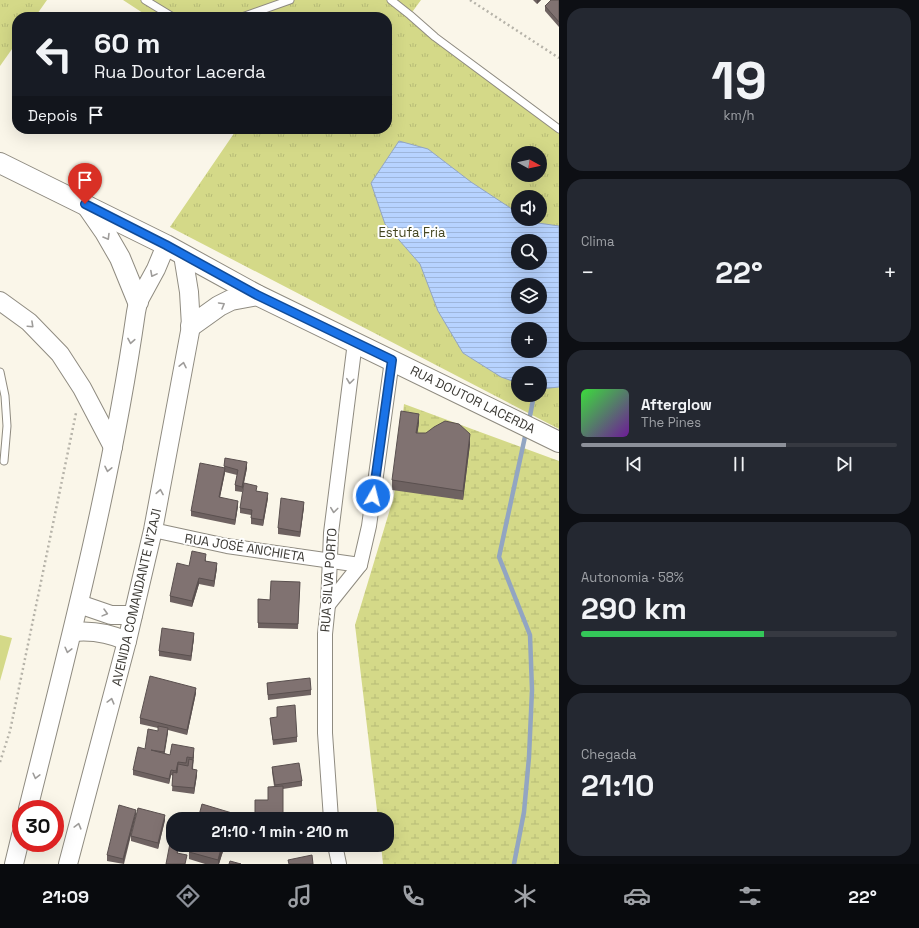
<!DOCTYPE html>
<html lang="pt">
<meta charset="utf-8">
<style>
:root{--surface:#171b24;--page:#242831;--text:#f1f3f6;--muted:#9ea1a6;--line:#363941;--accent:#8c9099}
body{margin:0;font-family:"Space Grotesk",sans-serif;background:var(--page);color:var(--text);height:100vh;display:flex;flex-direction:column;font-size:15px;white-space:nowrap}
*{box-sizing:border-box;margin:0}
p{font-size:13px;color:var(--muted)}
.icon{flex:none;width:22px;height:22px;fill:none;stroke:currentColor;stroke-width:2;stroke-linecap:round;stroke-linejoin:round}
.map{position:relative;flex:1;overflow:hidden}
.details{display:flex;flex-direction:column;gap:8px;padding:8px;background:#0d0f14;width:360px}
.details>*{flex:none}
.banner{position:absolute;left:12px;top:12px;width:380px;height:122px;border-radius:16px;box-shadow:0 4px 16px #0002;background:#171b24;color:var(--text);overflow:hidden}
.needle{width:26px;rotate:98deg}
.buttons{position:absolute;left:511px;top:146px;display:grid;gap:8px}
.buttons a{display:grid;place-items:center;width:36px;height:36px;border-radius:50%;background:var(--surface);box-shadow:0 4px 16px #0002;font-size:20px}
.speed{position:absolute;left:12px;top:800px;display:flex;gap:8px;font-size:20px;font-weight:700;text-align:center}
.speed>*{display:grid;place-content:center;width:52px;height:52px;border-radius:50%;background:var(--surface);box-shadow:0 4px 16px #0002;line-height:1}
.speed .limit{border:6px solid #d22;background:#fff;color:#111}
.pin{position:absolute;display:grid;place-items:center;width:34px;height:34px;color:#fff;margin:-41px -17px;border-radius:50% 50% 50% 0;rotate:-45deg;box-shadow:0 0 4px #0007}
.pin .icon{rotate:45deg}
.me{position:absolute;width:44px;margin:-22px;rotate:8deg;stroke-linejoin:round;filter:drop-shadow(0 0 3px #0008)}
.turn{display:flex;align-items:center;gap:14px;height:84px;padding:0 16px;font-size:18px}
.turn .icon{width:52px;height:52px;stroke-width:2.5}
.turn b{display:block;font-size:28px;line-height:34px}
.then{display:flex;align-items:center;height:38px;padding:0 16px;background:#0003;gap:8px;font-size:15px}
.big{font-size:30px;font-weight:700;line-height:1.1}
.details .card{flex:1;display:flex;flex-direction:column;justify-content:center;gap:6px;min-width:0;padding:0 14px;border-radius:16px;background:var(--page)}
.details .dial{align-items:center;gap:0}
.dial b{font-size:52px;line-height:1}
.song{display:flex;align-items:center;gap:12px}
.cover{width:48px;height:48px;border-radius:6px;background:linear-gradient(135deg,hsl(120 70% 55%),hsl(280 70% 35%))}
.played{height:4px;border-radius:2px;background:linear-gradient(90deg,var(--accent) 65%,var(--line) 65%)}
.keys{display:flex;justify-content:space-around;direction:ltr}
.heat{display:flex;justify-content:space-between;align-items:center;font-size:22px;direction:ltr}
.charge{height:6px;border-radius:3px;background:linear-gradient(90deg,#34c759 58%,var(--line) 0)}
.trip{position:absolute;left:166px;top:812px;width:228px;height:40px;border-radius:16px;background:var(--surface);box-shadow:0 4px 16px #0002;font-weight:700;line-height:40px;text-align:center}
.dock{display:flex;height:64px;justify-content:space-around;align-items:center;background:#090b0e;color:var(--muted)}
.dock .icon{width:28px;height:28px}
.dock .selected{color:var(--accent)}
.dock b{font-size:18px;color:var(--text)}
main{display:flex;flex:1;min-height:0}
.map>svg:first-child{display:block}
</style>
<main>
<div class="map">
<svg width="559" height="864" viewBox="0 0 559 864">
<defs>
<pattern id="grass-tufts" width="24" height="20" patternUnits="userSpaceOnUse"><rect width="24" height="20" fill="#d4d988"/><path d="M3 7l-1-3M5 7V3M7 7l1-3M15 17l-1-3M17 17v-4M19 17l1-3" fill="none" stroke="#b7bb76"/></pattern>
<pattern id="wetland-marsh" width="20" height="14" patternUnits="userSpaceOnUse"><rect width="20" height="14" fill="#d4d988"/><path d="M1 5h8M5 5V1M11 12h8M15 12V8" fill="none" stroke="#b7bb76"/></pattern>
<pattern id="water-rules" width="6" height="5" patternUnits="userSpaceOnUse"><rect width="6" height="5" fill="#b7d3ff"/><path d="M0 2.5h6" fill="none" stroke="#9eb6db"/></pattern>
</defs>
<rect width="100%" height="100%" fill="#faf6e9"/>
<g fill="url(#grass-tufts)" fill-rule="evenodd">
<polygon points="0,0 47,0 35,17 17,17 17,42 0,66"/>
<path d="M123,0H421L410,15L559,129V429L170,227L237,129H387V17H149ZM518,153H540V175H518ZM518,197H540V219H518ZM518,241H540V263H518ZM518,285H540V307H518ZM518,329H540V351H518ZM518,373H540V395H518Z"/>
</g>
<polygon fill="url(#wetland-marsh)" points="404,404 559,461 559,864 383,864 381,845 387,845 387,819 378,819 355,625 394,496"/>
<polygon fill="#d4d988" points="0,635 12,638 0,681"/>
<path fill="url(#water-rules)" stroke="#92a5c2" fill-rule="evenodd" d="M399,141L428,149L471,182L518,213V219H527L531,222L559,226V387L540,389V373H518V383L501,377L463,353L438,311L420,264L385,224L371,183ZM518,241H540V263H518ZM518,285H540V307H518ZM518,329H540V351H518Z"/>
<g fill="none" stroke-linecap="round" stroke-linejoin="round">
<g stroke="#92a5c2" stroke-width="4.5">
<polyline points="529,421 534,395"/>
<polyline points="514,864 524,812 529,757 532,690 530,635 499,557 526,432"/>
</g>
<defs>
<g id="service">
<polyline points="145,0 173,17"/>
<polyline points="391,0 410,15 435,37 559,129"/>
<polyline points="242,17 290,0"/>
<polyline points="0,372 5,396 7,426 4,461"/>
</g>
<g id="minor">
<polyline points="153,530 227,546 360,565"/>
<polyline points="328,605 360,565 369,526 392,360"/>
<polyline points="331,819 325,733 325,634 328,605 331,533 355,342"/>
<polyline points="335,845 339,864"/>
</g>
<g id="tertiary">
<polyline points="0,301 29,322 60,354 82,388 113,447"/>
<polyline points="79,604 111,615 133,615"/>
<path d="M73,632C92,630 109,633 127,641"/>
<path d="M28,809C69,645 112,480 136,312L138,302L156,269L166,245"/>
<polyline points="14,864 21,835"/>
<polyline points="68,864 127,641 153,530 191,326 189,292 183,255"/>
</g>
<g id="secondary">
<polyline points="0,163 166,245 257,295 559,442"/>
<polyline points="87,206 105,232 120,258 138,302"/>
<polyline points="191,326 219,306 231,300 257,295"/>
</g>
</defs>
<use href="#service" stroke="#8f8b80" stroke-width="9"/>
<use href="#minor" stroke="#8f8b80" stroke-width="16"/>
<use href="#tertiary" stroke="#8f8b80" stroke-width="20"/>
<use href="#secondary" stroke="#8f8b80" stroke-width="22"/>
<g stroke="#b6b3a9" stroke-width="2.5" stroke-dasharray="2 3" stroke-linecap="butt">
<polyline points="470,0 559,58"/>
<polyline points="0,762 10,731 76,413"/>
</g>
<use href="#service" stroke="#fff" stroke-width="7"/>
<use href="#minor" stroke="#fff" stroke-width="14"/>
<use href="#tertiary" stroke="#fff" stroke-width="18"/>
<use href="#secondary" stroke="#fff" stroke-width="20"/>
</g>
<g fill="#6e6261">
<polygon points="533,0 541,0 537,4"/>
<polygon points="559,0 559,27 545,11 545,6"/>
<polygon points="419,423 417,433 470,444 463,500 392,490 392,480"/>
<polygon points="225,458 247,468 242,492 235,491 235,485 237,475 225,472 220,497 238,506 235,525 191,516 191,511 224,468"/>
<polygon points="257,491 268,498 263,526 251,524 251,515 240,513 240,508"/>
<polygon points="304,507 300,537 278,534 278,528"/>
<polygon points="206,559 206,561 217,568 214,587 199,584 192,607 170,602 170,596 189,566"/>
<polygon points="300,582 298,629 258,628 258,599 270,600"/>
<polygon points="194,638 191,661 159,656 159,651"/>
<polygon points="267,683 311,690 311,695 268,700"/>
<polygon points="196,693 187,735 168,730 164,753 170,755 194,754 193,769 197,775 194,794 172,791 173,776 171,775 169,784 133,775 133,770 145,749 158,731 158,728 140,724 140,718"/>
<polygon points="270,718 297,737 297,742 273,745"/>
<polygon points="272,767 302,781 302,786 283,789 283,819 255,819 255,800 268,800 274,786 272,772"/>
<polygon points="136,815 124,864 107,861 107,855"/>
<polygon points="165,820 158,849 131,841 131,836"/>
<polygon points="191,845 225,845 219,864 205,864 189,859 189,852"/>
</g>
<g fill="#5a504f">
<polygon points="537,0 541,0 537,4"/>
<polygon points="419,414 419,423 416,443 416,433"/>
<polygon points="470,434 470,444 463,500 463,491"/>
<polygon points="247,462 247,468 242,492 242,487"/>
<polygon points="225,468 225,473 219,502 219,497"/>
<polygon points="268,493 268,498 263,526 263,520"/>
<polygon points="238,501 238,506 235,525 235,520"/>
<polygon points="304,502 304,507 300,537 300,532"/>
<polygon points="217,563 217,568 214,587 214,581"/>
<polygon points="199,578 199,584 192,607 192,601"/>
<polygon points="194,633 194,638 191,661 191,656"/>
<polygon points="196,688 196,693 187,735 187,730"/>
<polygon points="168,728 168,733 164,758 164,752"/>
<polygon points="194,748 194,754 192,774 193,758"/>
<polygon points="178,762 178,767 176,776 176,771"/>
<polygon points="171,770 171,775 169,784 169,779"/>
<polygon points="197,770 197,775 194,794 194,788"/>
<polygon points="136,810 136,815 123,864 123,859"/>
<polygon points="165,815 165,820 158,849 158,843"/>
<polygon points="178,845 179,845 177,858 177,853"/>
<polygon points="222,845 225,845 219,864 218,864 218,860"/>
</g>
<g fill="#807271" stroke="#5a504f">
<polygon points="551,0 559,0 559,22 545,6"/>
<polygon points="401,411 419,414 416,433 426,433 434,427 445,421 459,424 470,434 463,491 392,480"/>
<polygon points="225,458 247,462 242,487 235,485 238,470 224,466"/>
<polygon points="200,463 225,468 219,497 238,501 235,520 191,511"/>
<polygon points="244,483 257,486 256,491 268,493 263,520 251,518 252,510 240,508"/>
<polygon points="281,498 304,502 300,532 278,528"/>
<polygon points="192,551 206,554 205,561 217,563 214,581 199,578 192,601 170,596 177,563 189,566"/>
<polygon points="271,581 300,582 298,624 258,623 258,599 270,600"/>
<polygon points="162,628 194,633 191,656 159,651"/>
<polygon points="150,676 196,688 187,730 140,718"/>
<polygon points="310,678 311,690 268,695 267,683"/>
<polygon points="295,705 297,737 273,740 270,718 277,717 277,707"/>
<polygon points="158,726 168,728 164,752 151,750 170,755 172,744 194,748 193,758 187,757 186,763 178,762 176,771 171,770 169,779 133,770 138,747 145,749 148,729 158,731"/>
<polygon points="189,759 193,760 192,769 197,770 194,788 172,786 173,772 177,773 178,764 188,766"/>
<polygon points="299,763 302,781 275,785 272,767"/>
<polygon points="283,786 283,814 255,816 255,800 268,800 268,787"/>
<polygon points="202,804 232,813 230,819 198,819"/>
<polygon points="119,805 136,810 123,859 107,855"/>
<polygon points="138,808 165,815 158,843 131,836"/>
<polygon points="171,838 173,838 173,845 178,845 177,853 187,855 185,864 166,864"/>
<polygon points="191,845 222,845 218,860 189,852"/>
<polygon points="312,855 313,864 289,864 288,860"/>
<polygon points="230,861 241,864 229,864"/>
</g>
<defs><path id="oneway-chevron" d="M-2-3.5L2.5 0L-2 3.5" fill="none" stroke-width="1.6" stroke-linecap="round" stroke-linejoin="round"/></defs>
<g stroke="#9e9c9a">
<use href="#oneway-chevron" transform="translate(107 237) rotate(59)"/>
<use href="#oneway-chevron" transform="translate(153 274) rotate(118)"/>
<use href="#oneway-chevron" transform="translate(222 305) rotate(-30)"/>
<use href="#oneway-chevron" transform="translate(31 325) rotate(43)"/>
<use href="#oneway-chevron" transform="translate(131 341) rotate(100)"/>
<use href="#oneway-chevron" transform="translate(183 365) rotate(-78)"/>
<use href="#oneway-chevron" transform="translate(350 381) rotate(97)"/>
<use href="#oneway-chevron" transform="translate(108 469) rotate(102)"/>
<use href="#oneway-chevron" transform="translate(160 492) rotate(-80)"/>
<use href="#oneway-chevron" transform="translate(334 510) rotate(97)"/>
<use href="#oneway-chevron" transform="translate(105 613) rotate(15)"/>
<use href="#oneway-chevron" transform="translate(68 650) rotate(104)"/>
<use href="#oneway-chevron" transform="translate(111 701) rotate(-75)"/>
<use href="#oneway-chevron" transform="translate(36 776) rotate(104)"/>
<use href="#oneway-chevron" transform="translate(78 826) rotate(-75)"/>
</g>
<g fill="none" stroke-linecap="round" stroke-linejoin="round">
<defs>
<polyline id="route" points="85,204 166,245 257,295 392,360 373,496"/>
</defs>
<use href="#route" stroke="#114b97" stroke-width="10"/>
<use href="#route" stroke="#1a73e8" stroke-width="7"/>
</g>
<g text-anchor="middle" stroke-width="4" stroke-linejoin="round" paint-order="stroke">
<g font-size="13" fill="#444620" stroke="#fff">
<text x="412" y="237">Estufa Fria</text>
</g>
<g font-size="13" fill="#3c3a35" stroke="#fff">
<text transform="translate(473 399) rotate(26)" y="5">RUA DOUTOR LACERDA</text>
<text transform="translate(245 547) rotate(9)" y="5">RUA JOSÉ ANCHIETA</text>
<text transform="translate(328 580) rotate(-86)" y="5">RUA SILVA PORTO</text>
<text transform="translate(136 597) rotate(-77)" y="5">AVENIDA COMANDANTE N'ZAJI</text>
</g>
</g>
</svg>
<div class="buttons">
<a><svg class="needle" viewBox="-14 -14 28 28"><path d="M0-13l5 13h-10z" fill="#e53935"/><path d="M0 13l5-13h-10z" fill="#9ea1a6"/></svg></a>
<a><svg class="icon" aria-label="sound" viewBox="0 0 24 24"><path d="M4 9h4l5-4v14l-5-4H4zM17 9q2 3 0 6"/></svg></a>
<a><svg class="icon" aria-label="search" viewBox="0 0 24 24"><circle cx="10" cy="10" r="6"/><path d="M15 15l6 6"/></svg></a>
<a><svg class="icon" aria-label="layers" viewBox="0 0 24 24"><path d="M12 4l9 5-9 5-9-5zM3 14l9 5 9-5"/></svg></a>
<a>+</a>
<a>−</a>
</div>
<div class="speed"><div class="limit">30</div></div>
<div class="pin" style="left:85px;top:204px;background:#d93025"><svg class="icon" aria-label="arrive" viewBox="0 0 24 24"><path d="M6 21V4h12l-3 4 3 4H6"/></svg></div>
<svg class="me" style="left:373px;top:496px" viewBox="-20 -20 40 40"><circle r="17" fill="#1a73e8" stroke="#fff" stroke-width="3"/><path d="M0-11L8 9 0 5-8 9z" fill="#fff"/></svg>
<div class="trip">21:10 · 1 min · 210 m</div>
<div class="banner">
<div class="turn"><svg class="icon" aria-label="left" viewBox="0 0 24 24"><path d="M17 20v-9H6M10 6l-5 5 5 5"/></svg><div><b>60 m</b>Rua Doutor Lacerda</div></div>
<div class="then">Depois<svg class="icon" aria-label="arrive" viewBox="0 0 24 24"><path d="M6 21V4h12l-3 4 3 4H6"/></svg></div>
</div>
</div>
<section class="details">
<div class="card dial"><b>19</b><p>km/h</p></div>
<div class="card"><p>Clima</p>
<div class="heat"><a>−</a><b class="big">22°</b><a>+</a></div>
</div>
<div class="card">
<div class="song"><i class="cover"></i><div><b>Afterglow</b><p>The Pines</p></div></div>
<div class="played"></div>
<div class="keys"><svg class="icon" aria-label="previous" viewBox="0 0 24 24"><path d="M18 5L8 12l10 7zM5 5v14"/></svg><svg class="icon" aria-label="pause" viewBox="0 0 24 24"><path d="M8 5v14M16 5v14"/></svg><svg class="icon" aria-label="next" viewBox="0 0 24 24"><path d="M6 5l10 7-10 7zM19 5v14"/></svg></div>
</div>
<div class="card"><p>Autonomia · 58%</p><b class="big">290 km</b><div class="charge"></div></div>
<div class="card"><p>Chegada</p><b class="big">21:10</b></div>
</section>
</main>
<nav class="dock">
<b>21:09</b>
<svg class="icon selected" aria-label="directions" viewBox="0 0 24 24"><path d="M12 3l9 9-9 9-9-9zM9 14v-3h6M13 9l2 2-2 2"/></svg>
<svg class="icon" aria-label="music" viewBox="0 0 24 24"><path d="M9 18V5l10-2v13"/><circle cx="6" cy="18" r="3"/><circle cx="16" cy="16" r="3"/></svg>
<svg class="icon" aria-label="phone" viewBox="0 0 24 24"><path d="M5 4h4l2 5-3 2q2 4 5 5l2-3 5 2v4C11 20 4 13 5 4z"/></svg>
<svg class="icon" aria-label="climate" viewBox="0 0 24 24"><path d="M12 3v18M4 7l16 10M4 17L20 7"/></svg>
<svg class="icon" aria-label="car" viewBox="0 0 24 24"><path d="M5 17H2v-5l4-1 3-4h7l3 4 3 1v5h-3M9 17h6M6 11h13"/><circle cx="7" cy="17" r="2"/><circle cx="17" cy="17" r="2"/></svg>
<svg class="icon" aria-label="filters" viewBox="0 0 24 24"><path d="M4 7h16M4 17h16"/><circle cx="9" cy="7" r="2"/><circle cx="15" cy="17" r="2"/></svg>
<b>22°</b>
</nav>
